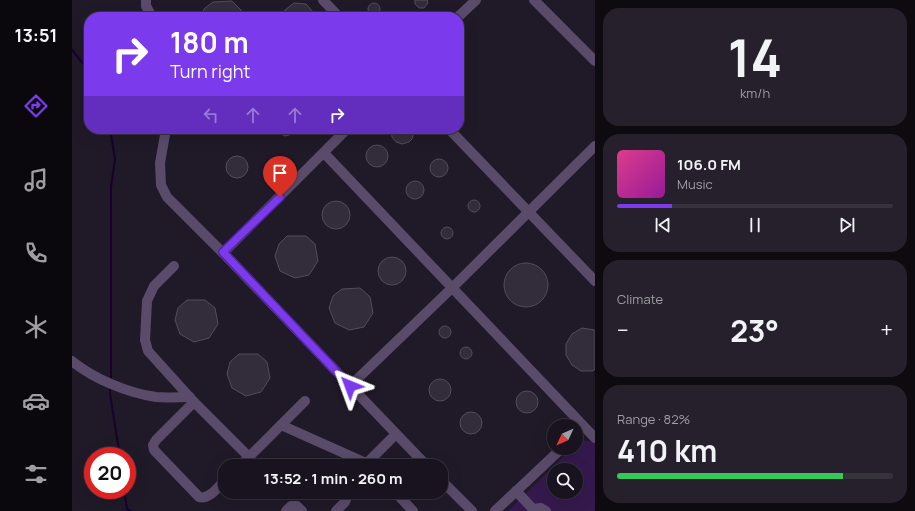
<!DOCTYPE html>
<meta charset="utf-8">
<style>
:root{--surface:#18131e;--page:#25202b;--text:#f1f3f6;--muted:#9f9ea4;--line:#36323c;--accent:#7c3aed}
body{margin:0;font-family:Manrope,sans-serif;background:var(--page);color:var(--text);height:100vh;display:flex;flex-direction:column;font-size:15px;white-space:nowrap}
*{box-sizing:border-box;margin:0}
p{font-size:13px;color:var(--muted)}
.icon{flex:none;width:22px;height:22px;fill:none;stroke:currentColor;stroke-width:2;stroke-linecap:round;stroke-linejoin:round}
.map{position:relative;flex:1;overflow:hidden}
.sheet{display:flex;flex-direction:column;gap:8px;padding:8px;background:#0d0a10;width:320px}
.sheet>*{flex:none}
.hud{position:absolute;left:12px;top:12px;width:380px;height:122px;border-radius:16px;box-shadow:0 4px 16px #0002,0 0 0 1px var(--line);background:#7c3aed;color:#fff;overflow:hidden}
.needle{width:26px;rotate:226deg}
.controls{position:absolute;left:475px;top:419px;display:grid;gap:8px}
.controls a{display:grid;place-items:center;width:36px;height:36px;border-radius:50%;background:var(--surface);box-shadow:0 4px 16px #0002,0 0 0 1px var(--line);font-size:20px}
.speed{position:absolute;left:12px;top:447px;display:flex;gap:8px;font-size:20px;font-weight:700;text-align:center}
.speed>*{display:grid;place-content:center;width:52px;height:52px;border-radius:50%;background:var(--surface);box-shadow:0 4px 16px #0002,0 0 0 1px var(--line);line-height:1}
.speed .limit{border:6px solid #d22;background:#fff;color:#111}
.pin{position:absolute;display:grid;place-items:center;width:34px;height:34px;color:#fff;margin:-41px -17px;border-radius:50% 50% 50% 0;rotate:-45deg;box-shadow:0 0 4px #0007}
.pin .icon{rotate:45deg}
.me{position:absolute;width:44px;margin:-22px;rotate:316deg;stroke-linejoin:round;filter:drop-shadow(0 0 3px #0008)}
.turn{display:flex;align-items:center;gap:14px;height:84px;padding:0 20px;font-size:18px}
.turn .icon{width:52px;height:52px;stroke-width:2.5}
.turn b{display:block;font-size:28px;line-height:34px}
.lanes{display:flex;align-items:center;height:38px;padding:0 20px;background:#0003;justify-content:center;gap:20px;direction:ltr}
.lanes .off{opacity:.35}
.big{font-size:30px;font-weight:700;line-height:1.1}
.sheet .card{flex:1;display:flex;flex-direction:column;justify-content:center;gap:6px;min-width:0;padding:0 14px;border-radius:16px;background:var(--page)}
.sheet .dial{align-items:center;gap:0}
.dial b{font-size:52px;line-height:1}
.song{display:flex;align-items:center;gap:12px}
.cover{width:48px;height:48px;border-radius:6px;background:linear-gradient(135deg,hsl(330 70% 55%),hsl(300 70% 35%))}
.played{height:4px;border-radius:2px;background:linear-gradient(90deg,var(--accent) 20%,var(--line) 20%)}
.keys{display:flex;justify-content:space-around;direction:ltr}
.heat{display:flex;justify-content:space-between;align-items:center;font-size:22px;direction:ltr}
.charge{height:6px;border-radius:3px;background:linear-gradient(90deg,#34c759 82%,var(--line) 0)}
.trip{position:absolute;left:146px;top:459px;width:230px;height:40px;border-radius:16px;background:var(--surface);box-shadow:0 4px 16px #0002,0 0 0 1px var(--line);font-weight:700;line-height:40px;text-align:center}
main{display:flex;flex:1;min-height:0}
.dock{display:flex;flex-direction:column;width:72px;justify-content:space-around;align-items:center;background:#0a080c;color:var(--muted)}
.dock .icon{width:28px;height:28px}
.dock .current{color:var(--accent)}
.dock b{font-size:18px;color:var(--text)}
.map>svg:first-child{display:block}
</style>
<main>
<nav class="dock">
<b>13:51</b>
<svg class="icon current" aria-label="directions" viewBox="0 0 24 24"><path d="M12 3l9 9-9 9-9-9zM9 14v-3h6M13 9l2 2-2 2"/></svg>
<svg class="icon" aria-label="music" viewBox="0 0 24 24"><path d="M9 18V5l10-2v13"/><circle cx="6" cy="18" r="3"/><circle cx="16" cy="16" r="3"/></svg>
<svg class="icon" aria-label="phone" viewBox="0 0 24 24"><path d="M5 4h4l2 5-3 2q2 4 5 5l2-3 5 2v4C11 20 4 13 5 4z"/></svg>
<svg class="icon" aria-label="climate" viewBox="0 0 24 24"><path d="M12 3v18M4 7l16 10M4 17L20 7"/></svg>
<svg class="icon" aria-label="car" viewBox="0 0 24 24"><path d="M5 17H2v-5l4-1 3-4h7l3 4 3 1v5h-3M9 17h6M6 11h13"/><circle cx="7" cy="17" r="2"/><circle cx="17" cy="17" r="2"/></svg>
<svg class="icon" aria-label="filters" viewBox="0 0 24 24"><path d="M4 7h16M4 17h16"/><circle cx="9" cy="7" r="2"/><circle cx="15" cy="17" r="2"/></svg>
</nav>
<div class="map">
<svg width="523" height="511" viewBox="0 0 523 511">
<rect width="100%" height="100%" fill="#201928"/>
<path fill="#35194d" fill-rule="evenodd" d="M508,440L523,442V511H436L500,448H504V444ZM482,470H504V492H482Z"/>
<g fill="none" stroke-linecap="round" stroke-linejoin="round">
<g stroke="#19002e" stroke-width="2">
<polyline points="0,50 17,71"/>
<polyline points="38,129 43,159 39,187 39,381"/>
<polyline points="38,387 38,394 48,456"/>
<polyline points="52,490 55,509 59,511"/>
</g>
</g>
<g fill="#332c3b" stroke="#544c5d">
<polygon points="343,0 355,0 356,3 352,8 347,8 343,4"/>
<polygon points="160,1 169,10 171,17 130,17 132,9 141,2"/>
<circle cx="302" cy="9" r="6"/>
<polygon points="222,3 234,4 242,13 242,17 211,17 213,10"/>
<polygon points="200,129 232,129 232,131 213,136"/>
<polygon points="319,129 341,129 342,132 340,139 337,142 330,144 324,142 320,137"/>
<circle cx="305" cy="156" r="11"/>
<circle cx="165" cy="167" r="11"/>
<circle cx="367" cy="168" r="9"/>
<circle cx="343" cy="190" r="9"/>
<circle cx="402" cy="206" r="6"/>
<circle cx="264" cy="215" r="14"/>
<circle cx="375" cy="233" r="6"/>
<polygon points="215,236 234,236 243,244 246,261 237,275 223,278 208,271 203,256 207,244"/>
<circle cx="320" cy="271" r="14"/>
<circle cx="454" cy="285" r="22"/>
<polygon points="288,288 298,297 301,313 292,327 277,330 263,323 257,308 261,296 270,289"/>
<polygon points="115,300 133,300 143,308 146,324 137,338 122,342 108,334 103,320 106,308"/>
<circle cx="373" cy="332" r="6"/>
<polygon points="510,328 523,330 523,369 521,371 509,371 500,365 494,355 494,344 500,334"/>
<circle cx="394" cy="353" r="6"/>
<polygon points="167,354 186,354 195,362 198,378 189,392 174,396 160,388 155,374 158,362"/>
<circle cx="368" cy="390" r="11"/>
<circle cx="455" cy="402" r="11"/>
<circle cx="399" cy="423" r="11"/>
</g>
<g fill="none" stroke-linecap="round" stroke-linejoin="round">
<g stroke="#5a4b6b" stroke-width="10">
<polyline points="74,0 74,6 80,17"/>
<polyline points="251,0 267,17"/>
<polyline points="462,0 523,61"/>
<polyline points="386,17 404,0"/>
<polyline points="94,129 88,163 89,185 95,197 151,253 355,466"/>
<polyline points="377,129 523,281"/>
<polyline points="252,153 523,438"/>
<polyline points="151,253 275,129"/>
<polyline points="102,266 82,286 75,301 73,340 76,351 122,402 177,457"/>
<path d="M0,361C22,379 56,393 84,397C95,398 107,397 118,397"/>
<polyline points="278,386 381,287 523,146"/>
<path d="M122,402L84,440L81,445L82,450L127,497C137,500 146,487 153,480"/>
<polyline points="209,425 233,401"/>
<polyline points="168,466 209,425 294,463 297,466"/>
<polyline points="292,466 324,434"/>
<polyline points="369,480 400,511"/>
<polyline points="444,491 461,509 469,508 474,511"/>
<polyline points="323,492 341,511"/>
<polyline points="214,511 219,506 225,506 230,511"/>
<polyline points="264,511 273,502 277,492"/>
<polyline points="423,511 490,448"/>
</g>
</g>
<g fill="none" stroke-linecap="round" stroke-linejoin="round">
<defs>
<polyline id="route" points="208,197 151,252 278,386"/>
</defs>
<use href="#route" stroke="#51269a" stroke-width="10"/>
<use href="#route" stroke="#7c3aed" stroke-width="7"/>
</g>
</svg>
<div class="controls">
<a><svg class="needle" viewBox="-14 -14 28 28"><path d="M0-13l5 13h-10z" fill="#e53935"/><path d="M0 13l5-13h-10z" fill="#9f9ea4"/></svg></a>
<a><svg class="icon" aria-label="search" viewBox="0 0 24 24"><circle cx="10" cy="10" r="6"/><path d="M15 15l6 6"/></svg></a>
</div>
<div class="speed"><div class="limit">20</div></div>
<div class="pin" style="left:208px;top:197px;background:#d93025"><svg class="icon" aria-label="arrive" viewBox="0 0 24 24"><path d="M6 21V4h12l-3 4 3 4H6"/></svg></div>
<svg class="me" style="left:278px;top:386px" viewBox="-20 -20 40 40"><path d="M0-17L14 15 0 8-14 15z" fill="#7c3aed" stroke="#fff" stroke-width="4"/></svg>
<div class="trip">13:52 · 1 min · 260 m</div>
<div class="hud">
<div class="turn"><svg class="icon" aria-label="right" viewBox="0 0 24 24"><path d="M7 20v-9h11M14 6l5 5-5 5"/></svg><div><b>180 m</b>Turn right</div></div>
<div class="lanes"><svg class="icon off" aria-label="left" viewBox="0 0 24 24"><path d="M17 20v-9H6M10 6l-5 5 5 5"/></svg><svg class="icon off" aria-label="ahead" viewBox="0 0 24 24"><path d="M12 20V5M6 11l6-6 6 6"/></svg><svg class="icon off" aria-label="ahead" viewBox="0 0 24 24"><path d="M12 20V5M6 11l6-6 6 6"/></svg><svg class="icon" aria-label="right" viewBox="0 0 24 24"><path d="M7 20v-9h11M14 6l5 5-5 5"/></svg></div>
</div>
</div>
<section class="sheet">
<div class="card dial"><b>14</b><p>km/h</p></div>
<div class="card">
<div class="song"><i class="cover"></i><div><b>106.0 FM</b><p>Music</p></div></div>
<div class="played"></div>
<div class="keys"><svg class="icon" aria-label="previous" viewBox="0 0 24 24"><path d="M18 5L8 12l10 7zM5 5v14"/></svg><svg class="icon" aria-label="pause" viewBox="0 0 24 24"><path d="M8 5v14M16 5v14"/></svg><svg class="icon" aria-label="next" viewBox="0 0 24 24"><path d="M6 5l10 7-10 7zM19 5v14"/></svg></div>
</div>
<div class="card"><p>Climate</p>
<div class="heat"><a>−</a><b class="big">23°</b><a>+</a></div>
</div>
<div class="card"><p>Range · 82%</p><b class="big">410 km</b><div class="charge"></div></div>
</section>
</main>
